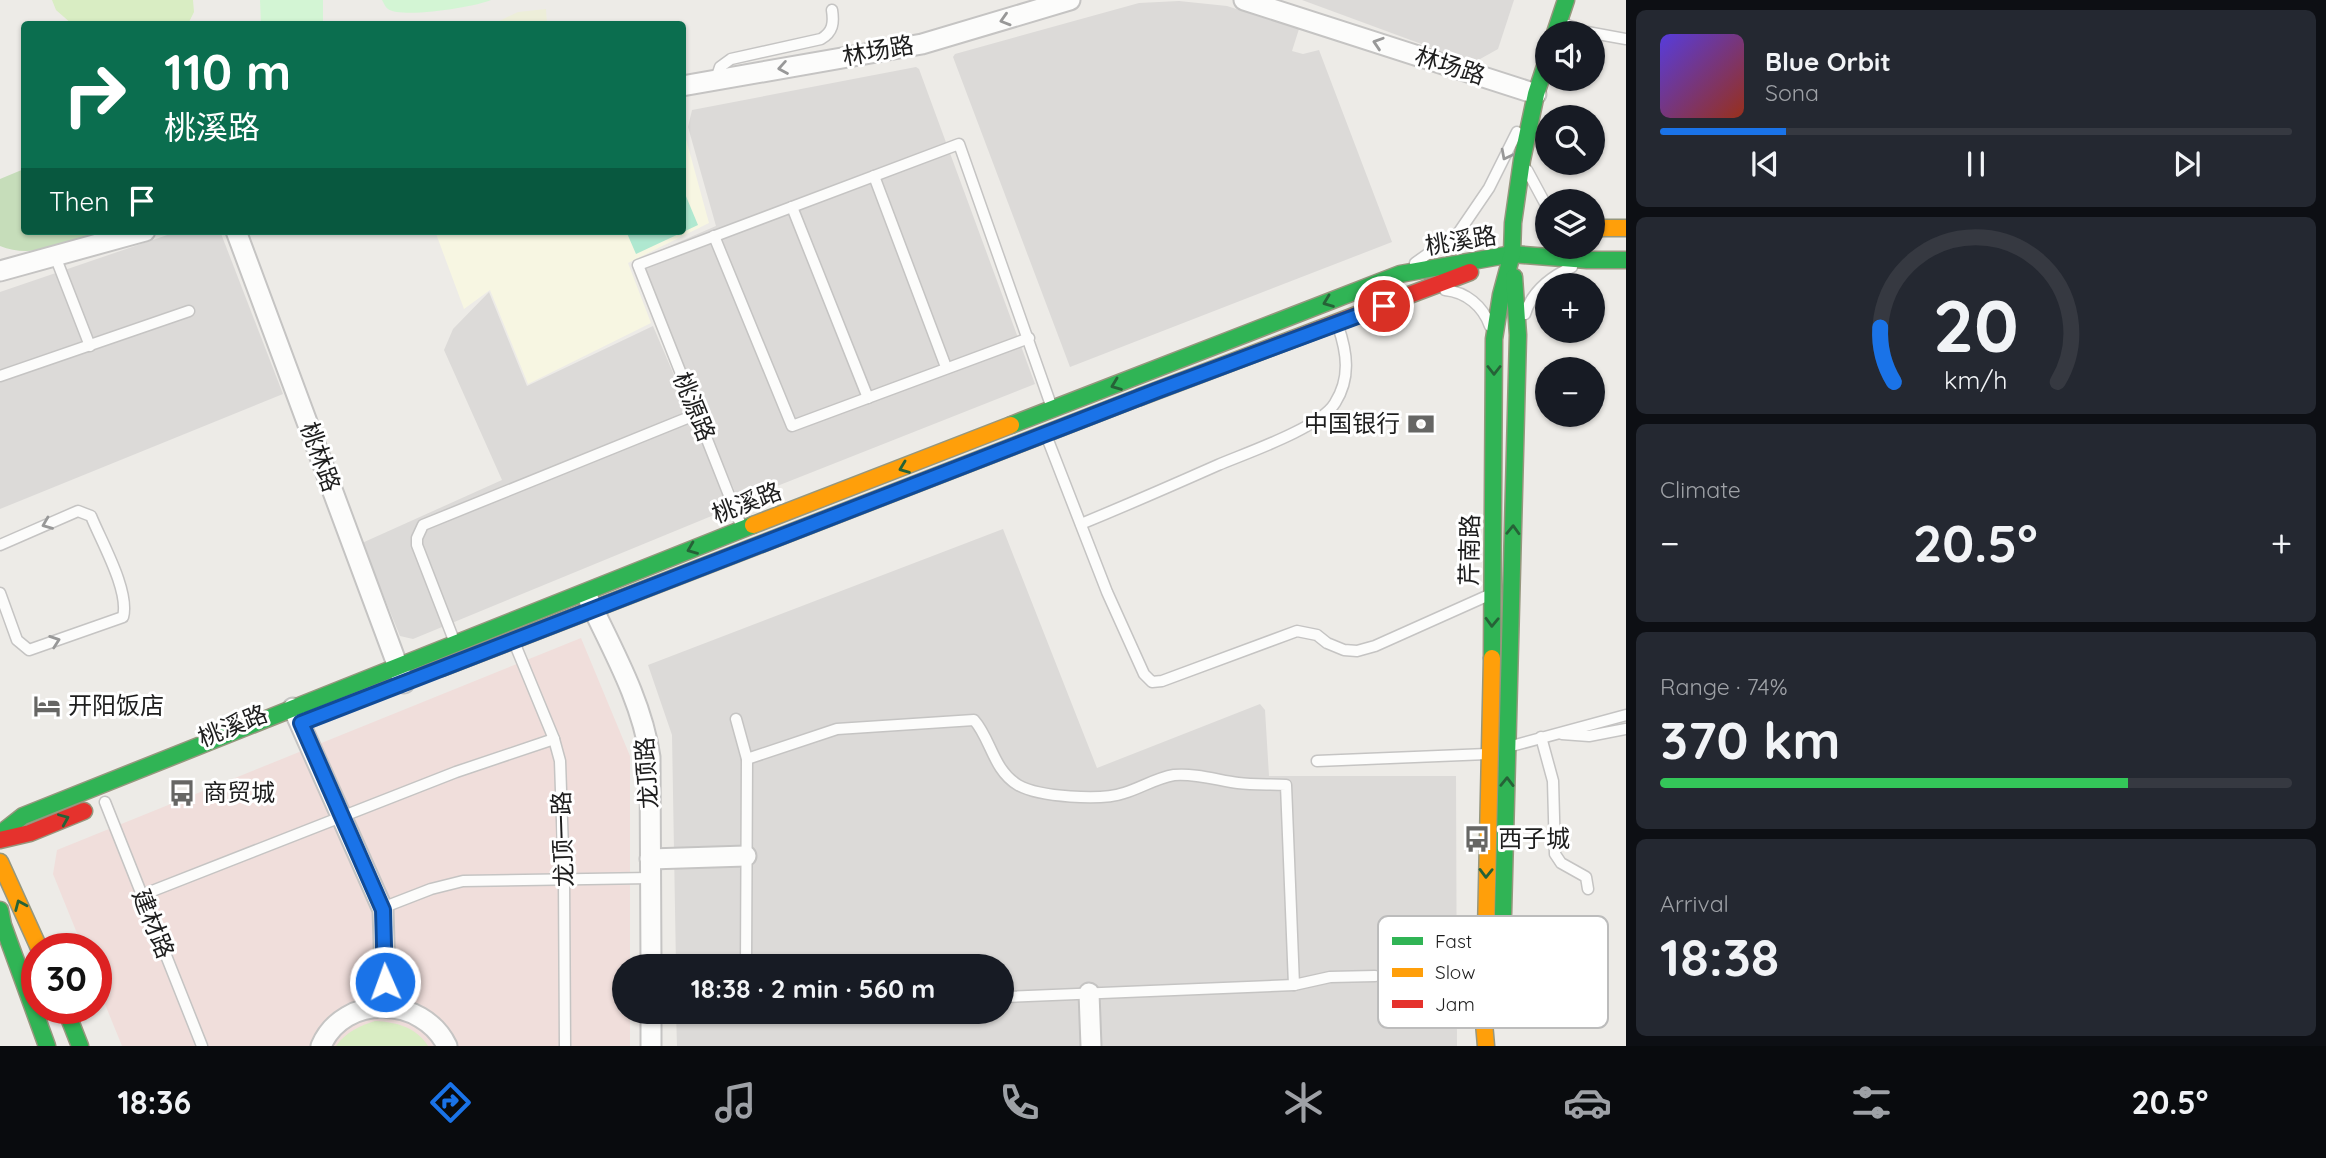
<!DOCTYPE html>
<meta charset="utf-8">
<style>
:root{--surface:#171b24;--page:#242831;--text:#f1f3f6;--muted:#9ea1a6;--line:#363941;--accent:#1a73e8}
body{margin:0;font-family:Quicksand,"Noto Sans SC",sans-serif;background:var(--page);color:var(--text);height:100vh;display:flex;flex-direction:column;font-size:26px;white-space:nowrap}
*{box-sizing:border-box;margin:0}
p{font-size:23px;color:var(--muted)}
.icon{flex:none;width:38px;height:38px;fill:none;stroke:currentColor;stroke-width:2;stroke-linecap:round;stroke-linejoin:round}
.map{position:relative;flex:1;overflow:hidden}
.sheet{display:flex;flex-direction:column;gap:10px;padding:10px;background:#0d0f14;width:700px}
.sheet>*{flex:none}
.top-card{position:absolute;left:21px;top:21px;width:665px;height:214px;border-radius:7px;box-shadow:0 2px 5px #0004;background:#0b6e4f;color:#fff;overflow:hidden}
.controls{position:absolute;left:1535px;top:21px;display:grid;gap:14px}
.controls a{display:grid;place-items:center;width:70px;height:70px;border-radius:50%;background:var(--surface);box-shadow:0 2px 5px #0004;font-size:35px}
.speed{position:absolute;left:21px;top:933px;display:flex;gap:14px;font-size:35px;font-weight:700;text-align:center}
.speed>*{display:grid;place-content:center;width:91px;height:91px;border-radius:50%;background:var(--surface);box-shadow:0 2px 5px #0004;line-height:1}
.speed .limit{border:10px solid #d22;background:#fff;color:#111}
.pin{position:absolute;display:grid;place-items:center;width:60px;height:60px;color:#fff;margin:-30px;border:4px solid #fff;border-radius:50%;box-shadow:0 2px 7px #0007}
.me{position:absolute;width:77px;margin:-38px;rotate:358deg;stroke-linejoin:round;filter:drop-shadow(0 0 5px #0008)}
.turn{display:flex;align-items:center;gap:24px;height:147px;padding:0 28px;font-size:32px}
.turn .icon{width:91px;height:91px;stroke-width:2.5}
.turn b{display:block;font-size:49px;line-height:60px}
.then{display:flex;align-items:center;height:66px;padding:0 28px;background:#0003;gap:14px;font-size:26px}
.big{font-size:52px;font-weight:700;line-height:1.1}
.sheet .card{flex:1;display:flex;flex-direction:column;justify-content:center;gap:10px;min-width:0;padding:0 24px;border-radius:10px;background:var(--page)}
.sheet .dial{align-items:center;gap:0}
.dial svg{height:182px;overflow:visible;fill:none;stroke:var(--line);stroke-width:7;stroke-linecap:round;text-anchor:middle}
.dial text{fill:var(--text);stroke:none}
.song{display:flex;align-items:center;gap:21px}
.cover{width:84px;height:84px;border-radius:10px;background:linear-gradient(135deg,hsl(250 70% 55%),hsl(10 70% 35%))}
.played{height:7px;border-radius:4px;background:linear-gradient(90deg,var(--accent) 20%,var(--line) 20%)}
.keys{display:flex;justify-content:space-around;direction:ltr}
.heat{display:flex;justify-content:space-between;align-items:center;font-size:38px;direction:ltr}
.charge{height:10px;border-radius:5px;background:linear-gradient(90deg,#34c759 74%,var(--line) 0)}
.trip{position:absolute;left:612px;top:954px;width:402px;height:70px;border-radius:35px;background:var(--surface);box-shadow:0 2px 5px #0004;font-weight:700;line-height:70px;text-align:center}
.dock{display:flex;height:112px;justify-content:space-around;align-items:center;background:#090b0e;color:var(--muted)}
.dock .icon{width:49px;height:49px}
.dock .selected{color:var(--accent)}
.dock b{font-size:32px;color:var(--text)}
main{display:flex;flex:1;min-height:0}
.map>svg:first-child{display:block}
</style>
<main>
<div class="map">
<svg width="1626" height="1046" viewBox="0 0 1626 1046">
<rect width="100%" height="100%" fill="#edebe7"/>
<g fill="#dcdad8">
<polygon points="1302,0 1514,0 1498,49 1473,63"/>
<polygon points="1179,1 1227,6 1299,29 1292,51 1303,54 1319,50 1392,242 1070,367 953,57 955,54 1139,3"/>
<polygon points="916,67 919,69 1035,384 739,501 635,261 716,226 688,127 692,110"/>
<polygon points="179,231 220,231 283,394 0,509 0,292"/>
<polygon points="489,292 527,386 653,326 731,508 413,639 400,636 362,543 502,480 444,350 453,329"/>
<polygon points="1003,529 1097,768 1260,704 1265,710 1269,776 1456,776 1457,1046 677,1046 676,1012 1003,1012 1003,966 676,966 672,735 648,665"/>
</g>
<polygon fill="#f0dedb" points="581,638 630,756 630,966 625,966 625,1012 630,1012 630,1046 122,1046 96,982 96,948 83,948 53,874 57,850"/>
<polygon fill="#f7f6e2" points="683,128 709,223 628,263 651,323 528,384 490,290 464,309 435,231 682,231"/>
<polygon fill="#edeed9" points="546,9 547,24 493,24 518,12"/>
<g fill="#d9edc3">
<polygon points="52,0 193,0 194,12 188,24 144,24 121,21 72,24 56,10"/>
<path d="M375,1021C396,1022 416,1027 428,1046H336C346,1032 359,1026 375,1021Z"/>
</g>
<path fill="#c6ddba" d="M24,169V231H103C71,241 33,260 0,246V179Z"/>
<g fill="#d3f5d4">
<polygon points="260,0 323,0 323,24 261,24"/>
<path d="M382,0H491C475,7 402,19 388,9C385,7 384,3 382,0Z"/>
</g>
<polygon fill="#afe8d0" points="683,189 698,225 636,254 626,231 682,231"/>
<g fill="none" stroke-linecap="round" stroke-linejoin="round">
<defs>
<g id="lane">
<polyline points="1559,22 1587,32 1626,39"/>
<path d="M716,79L720,67L731,59L821,39C833,32 834,23 832,10"/>
<polyline points="1527,170 1547,207"/>
<polyline points="874,176 946,367"/>
<polyline points="792,207 868,398"/>
<polyline points="714,236 792,426 1029,338"/>
<polyline points="55,256 90,346"/>
<polyline points="1415,263 1459,232 1489,188 1517,132"/>
<path d="M1445,290C1466,292 1483,306 1490,326"/>
<path d="M1525,314C1532,291 1550,277 1572,267"/>
<polyline points="0,376 189,311"/>
<polyline points="1046,435 1107,592 1144,674 1152,682 1162,681 1297,631 1317,635 1327,643 1344,650 1357,651 1375,646 1489,595"/>
<path d="M1081,524C1127,505 1173,485 1218,465C1246,453 1320,428 1335,403C1351,378 1347,352 1338,326"/>
<polyline points="742,528 638,265 959,144 1052,408"/>
<path d="M0,545L78,511L91,516C101,541 130,591 123,617L29,650L17,640L0,593"/>
<polyline points="514,642 554,739 560,761 564,879 565,1046"/>
<polyline points="455,643 417,545 417,538 423,525 697,414"/>
<polyline points="736,719 747,759 746,966"/>
<polyline points="1562,734 1589,736 1626,729"/>
<polyline points="1541,737 1553,781 1555,854 1561,863 1586,877 1588,889"/>
<polyline points="1508,747 1626,715"/>
<path d="M747,759L837,729L974,720C991,739 993,770 1018,785C1039,797 1101,801 1124,793C1141,788 1156,778 1174,775C1195,773 1217,780 1238,783C1254,785 1270,784 1286,785L1294,985"/>
<polyline points="1317,761 1487,754"/>
<polyline points="105,802 202,1046"/>
<polyline points="142,895 456,772 554,739"/>
<polyline points="382,908 431,889 463,881 651,878"/>
<polyline points="1003,997 1294,985 1330,977 1375,976"/>
</g>
<g id="street">
<polyline points="1244,0 1536,94"/>
<polyline points="682,86 922,44 1070,0"/>
<polyline points="236,231 404,683"/>
<polyline points="0,271 145,231"/>
<path d="M588,598C612,649 642,701 650,757L651,966"/>
<polyline points="293,708 383,910 386,1006"/>
<polyline points="650,859 746,856"/>
<polyline points="1089,993 1091,1046"/>
<polyline points="651,1012 651,1046"/>
<path d="M321,1046C344,993 423,996 447,1046"/>
</g>
<g id="fast">
<polyline points="1555,33 1566,0"/>
<polyline points="1011,425 1400,274 1512,254 1587,260 1626,260"/>
<polyline points="1492,658 1494,339 1501,295 1512,254 1513,223 1522,160 1536,94 1547,60"/>
<polyline points="442,668 1140,397"/>
<polyline points="0,834 23,816 753,525"/>
<polyline points="0,910 3,925 47,1046"/>
<polyline points="1503,914 1518,335 1514,277"/>
<polyline points="65,1008 80,1046"/>
</g>
<g id="slow">
<polyline points="1592,228 1626,228"/>
<polyline points="753,525 1011,425"/>
<polyline points="0,862 39,948"/>
<polyline points="1486,1046 1484,1023 1492,658"/>
</g>
<g id="jam">
<polyline points="1140,397 1470,272"/>
<polyline points="0,840 30,833 84,811"/>
</g>
</defs>
<use href="#lane" stroke="#c5c4c3" stroke-width="13"/>
<use href="#street" stroke="#c5c4c3" stroke-width="23"/>
<use href="#fast" stroke="#96977e" stroke-width="19"/>
<use href="#slow" stroke="#96977e" stroke-width="19"/>
<use href="#jam" stroke="#96977e" stroke-width="19"/>
<use href="#lane" stroke="#fcfcfb" stroke-width="10"/>
<use href="#street" stroke="#fcfcfb" stroke-width="19"/>
<use href="#fast" stroke="#30b455" stroke-width="16"/>
<use href="#slow" stroke="#ff9f0a" stroke-width="16"/>
<use href="#jam" stroke="#e5322d" stroke-width="16"/>
</g>
<defs><path id="oneway-chevron" d="M-2-3.5L2.5 0L-2 3.5" fill="none" stroke-width="1.6" stroke-linecap="round" stroke-linejoin="round" transform="scale(1.75)"/></defs>
<g stroke="#989898">
<use href="#oneway-chevron" transform="translate(1005 20) rotate(163)"/>
<use href="#oneway-chevron" transform="translate(1378 43) rotate(-162)"/>
<use href="#oneway-chevron" transform="translate(783 68) rotate(170)"/>
<use href="#oneway-chevron" transform="translate(1506 155) rotate(117)"/>
<use href="#oneway-chevron" transform="translate(47 524) rotate(158)"/>
<use href="#oneway-chevron" transform="translate(55 641) rotate(-19)"/>
</g>
<g stroke="#266237">
<use href="#oneway-chevron" transform="translate(1328 302) rotate(159)"/>
<use href="#oneway-chevron" transform="translate(1494 370) rotate(90)"/>
<use href="#oneway-chevron" transform="translate(1116 385) rotate(159)"/>
<use href="#oneway-chevron" transform="translate(904 468) rotate(159)"/>
<use href="#oneway-chevron" transform="translate(1513 530) rotate(-88)"/>
<use href="#oneway-chevron" transform="translate(692 549) rotate(158)"/>
<use href="#oneway-chevron" transform="translate(1492 622) rotate(92)"/>
<use href="#oneway-chevron" transform="translate(1507 782) rotate(-89)"/>
<use href="#oneway-chevron" transform="translate(64 819) rotate(-23)"/>
<use href="#oneway-chevron" transform="translate(1486 873) rotate(91)"/>
<use href="#oneway-chevron" transform="translate(20 905) rotate(-113)"/>
</g>
<g fill="none" stroke-linecap="round" stroke-linejoin="round">
<defs>
<polyline id="route" points="385,982 383,910 301,723 1156,391 1384,306"/>
</defs>
<use href="#route" stroke="#114b97" stroke-width="18"/>
<use href="#route" stroke="#1a73e8" stroke-width="12"/>
</g>
<defs>
<symbol id="bank-bare" viewBox="-9 -9 18 18"><path d="M-6-4H6V4H-6ZM0-2.3a2.3 2.3 0 1 0 0 4.6a2.3 2.3 0 1 0 0-4.6Z" fill="#666664" stroke="#fff" stroke-width="2.5" paint-order="stroke"/></symbol>
<symbol id="hotel-bare" viewBox="-9 -9 18 18"><path d="M-6-4.5h1.5V1H6V5H4.5V3h-9V5H-6ZM-4 0a1.8 1.8 0 1 1 3.6 0ZM.5 0V-2.5h3Q6-2.5 6 0Z" fill="#666664" stroke="#fff" stroke-width="2.5" paint-order="stroke"/></symbol>
<symbol id="bus-bare" viewBox="-9 -9 18 18"><path d="M-5-6H5V4H4V6H2V4H-2V6H-4V4H-5ZM-3.5-4V0h7V-4ZM-3.5 1.2v1.5H-2V1.2ZM2 1.2v1.5H3.5V1.2Z" fill="#666664" stroke="#fff" stroke-width="2.5" paint-order="stroke"/></symbol>
</defs>
<g fill-rule="evenodd">
<use href="#bank-bare" x="1402" y="405" width="38" height="38"/>
<use href="#hotel-bare" x="28" y="687" width="38" height="38"/>
<use href="#bus-bare" x="163" y="774" width="38" height="38"/>
<use href="#bus-bare" x="1458" y="820" width="38" height="38"/>
</g>
<g text-anchor="middle" stroke-width="6" stroke-linejoin="round" paint-order="stroke">
<g font-size="24" fill="#1e1e1e" stroke="#fff">
<text transform="translate(878 51) rotate(-10)" y="8">林场路</text>
<text transform="translate(1450 66) rotate(18)" y="8">林场路</text>
<text transform="translate(1461 241) rotate(-9)" y="8">桃溪路</text>
<text transform="translate(694 407) rotate(68)" y="8">桃源路</text>
<text transform="translate(320 457) rotate(70)" y="8">桃林路</text>
<text transform="translate(747 503) rotate(-21)" y="8">桃溪路</text>
<text transform="translate(1470 550) rotate(-89)" y="8">芹南路</text>
<text transform="translate(233 726) rotate(-22)" y="8">桃溪路</text>
<text transform="translate(647 773) rotate(-94)" y="8">龙顶路</text>
<text transform="translate(563 839) rotate(-92)" y="8">龙顶一路</text>
<text transform="translate(153 924) rotate(68)" y="8">建材路</text>
</g>
<g font-size="24" fill="#1e1e1e" stroke="#fff" text-anchor="start">
<text x="1400" y="432" text-anchor="end">中国银行</text>
<text x="68" y="714">开阳饭店</text>
<text x="203" y="801">商贸城</text>
<text x="1498" y="847">西子城</text>
</g>
</g>
<rect x="1378" y="916" width="230" height="112" rx="10" fill="#fff" stroke="#bcbcbc" stroke-width="2"/>
<rect x="1392" y="937" width="31" height="8" fill="#30b455"/>
<rect x="1392" y="968" width="31" height="9" fill="#ff9f0a"/>
<rect x="1392" y="1000" width="31" height="8" fill="#e5322d"/>
<g font-size="19" fill="#1e1e1e">
<text x="1435" y="948">Fast</text>
<text x="1435" y="979">Slow</text>
<text x="1435" y="1011">Jam</text>
</g>
</svg>
<div class="controls">
<a><svg class="icon" aria-label="sound" viewBox="0 0 24 24"><path d="M4 9h4l5-4v14l-5-4H4zM17 9q2 3 0 6"/></svg></a>
<a><svg class="icon" aria-label="search" viewBox="0 0 24 24"><circle cx="10" cy="10" r="6"/><path d="M15 15l6 6"/></svg></a>
<a><svg class="icon" aria-label="layers" viewBox="0 0 24 24"><path d="M12 4l9 5-9 5-9-5zM3 14l9 5 9-5"/></svg></a>
<a>+</a>
<a>−</a>
</div>
<div class="speed"><div class="limit">30</div></div>
<div class="pin" style="left:1384px;top:306px;background:#d93025"><svg class="icon" aria-label="arrive" viewBox="0 0 24 24"><path d="M6 21V4h12l-3 4 3 4H6"/></svg></div>
<svg class="me" style="left:385px;top:982px" viewBox="-20 -20 40 40"><circle r="17" fill="#1a73e8" stroke="#fff" stroke-width="3"/><path d="M0-11L8 9 0 5-8 9z" fill="#fff"/></svg>
<div class="trip">18:38 · 2 min · 560 m</div>
<div class="top-card">
<div class="turn"><svg class="icon" aria-label="right" viewBox="0 0 24 24"><path d="M7 20v-9h11M14 6l5 5-5 5"/></svg><div><b>110 m</b>桃溪路</div></div>
<div class="then">Then<svg class="icon" aria-label="arrive" viewBox="0 0 24 24"><path d="M6 21V4h12l-3 4 3 4H6"/></svg></div>
</div>
</div>
<section class="sheet">
<div class="card">
<div class="song"><i class="cover"></i><div><b>Blue Orbit</b><p>Sona</p></div></div>
<div class="played"></div>
<div class="keys"><svg class="icon" aria-label="previous" viewBox="0 0 24 24"><path d="M18 5L8 12l10 7zM5 5v14"/></svg><svg class="icon" aria-label="pause" viewBox="0 0 24 24"><path d="M8 5v14M16 5v14"/></svg><svg class="icon" aria-label="next" viewBox="0 0 24 24"><path d="M6 5l10 7-10 7zM19 5v14"/></svg></div>
</div>
<div class="card dial"><svg viewBox="0 0 100 80">
<path d="M14 69A42 42 0 1 1 86 69"/>
<path d="M14 69A42 42 0 0 1 8 45" stroke="#1a73e8"/>
<text x="50" y="56" font-size="32" font-weight="700">20</text>
<text x="50" y="72" font-size="11">km/h</text>
</svg></div>
<div class="card"><p>Climate</p>
<div class="heat"><a>−</a><b class="big">20.5°</b><a>+</a></div>
</div>
<div class="card"><p>Range · 74%</p><b class="big">370 km</b><div class="charge"></div></div>
<div class="card"><p>Arrival</p><b class="big">18:38</b></div>
</section>
</main>
<nav class="dock">
<b>18:36</b>
<svg class="icon selected" aria-label="directions" viewBox="0 0 24 24"><path d="M12 3l9 9-9 9-9-9zM9 14v-3h6M13 9l2 2-2 2"/></svg>
<svg class="icon" aria-label="music" viewBox="0 0 24 24"><path d="M9 18V5l10-2v13"/><circle cx="6" cy="18" r="3"/><circle cx="16" cy="16" r="3"/></svg>
<svg class="icon" aria-label="phone" viewBox="0 0 24 24"><path d="M5 4h4l2 5-3 2q2 4 5 5l2-3 5 2v4C11 20 4 13 5 4z"/></svg>
<svg class="icon" aria-label="climate" viewBox="0 0 24 24"><path d="M12 3v18M4 7l16 10M4 17L20 7"/></svg>
<svg class="icon" aria-label="car" viewBox="0 0 24 24"><path d="M5 17H2v-5l4-1 3-4h7l3 4 3 1v5h-3M9 17h6M6 11h13"/><circle cx="7" cy="17" r="2"/><circle cx="17" cy="17" r="2"/></svg>
<svg class="icon" aria-label="filters" viewBox="0 0 24 24"><path d="M4 7h16M4 17h16"/><circle cx="9" cy="7" r="2"/><circle cx="15" cy="17" r="2"/></svg>
<b>20.5°</b>
</nav>
